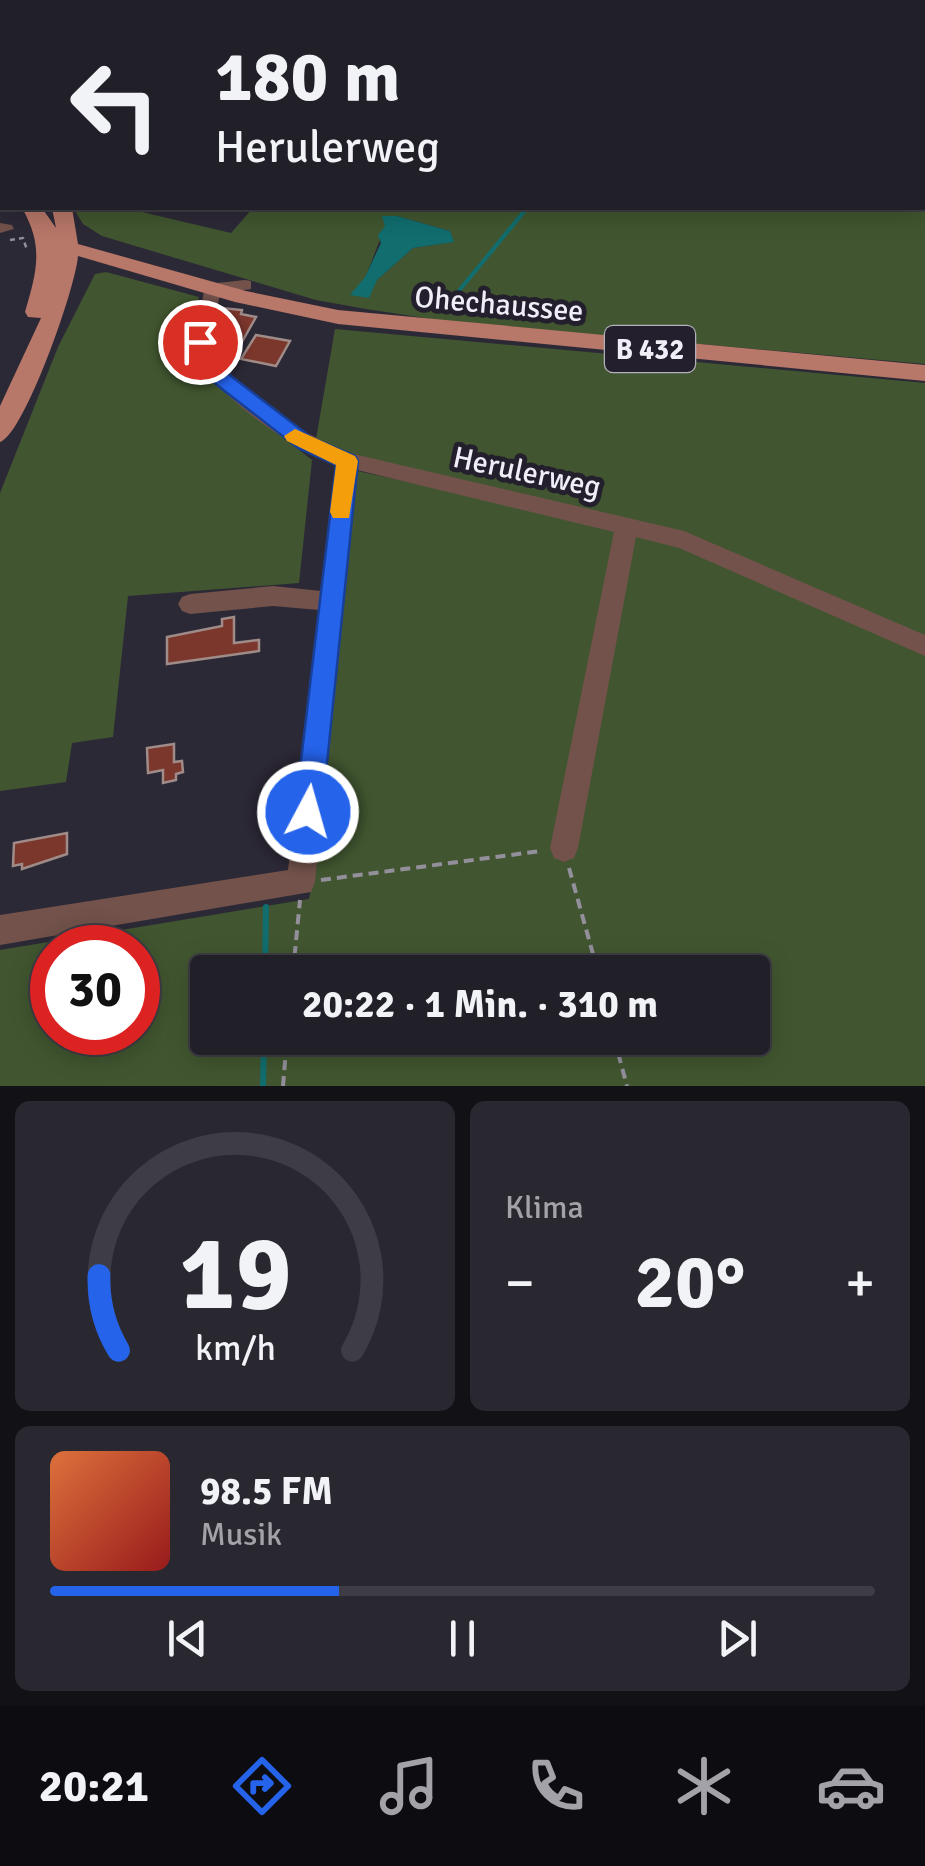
<!DOCTYPE html>
<html lang="de">
<meta charset="utf-8">
<style>
:root{--surface:#211f28;--page:#292730;--text:#f1f3f6;--muted:#a2a2a8;--line:#3e3d45;--accent:#2563eb}
body{margin:0;font-family:Signika,sans-serif;background:var(--page);color:var(--text);height:100vh;display:flex;flex-direction:column;font-size:38px;white-space:nowrap}
*{box-sizing:border-box;margin:0}
p{font-size:32px;color:var(--muted)}
.icon{flex:none;width:55px;height:55px;fill:none;stroke:currentColor;stroke-width:2;stroke-linecap:round;stroke-linejoin:round}
.map{position:relative;height:1086px;overflow:hidden}
.details{display:flex;flex-direction:column;gap:15px;padding:15px;background:#121116;flex:1}
.details>*{flex:none}
.hud{position:absolute;left:0px;top:0px;width:925px;height:210px;box-shadow:0 5px 25px #0003,0 0 0 2px var(--line);background:#211f28;color:var(--text);overflow:hidden}
.speed{position:absolute;left:30px;top:925px;display:flex;gap:20px;font-size:50px;font-weight:700;text-align:center}
.speed>*{display:grid;place-content:center;width:130px;height:130px;border-radius:50%;background:var(--surface);box-shadow:0 5px 25px #0003,0 0 0 2px var(--line);line-height:1}
.speed .limit{border:15px solid #d22;background:#fff;color:#111}
.pin{position:absolute;display:grid;place-items:center;width:85px;height:85px;color:#fff;margin:-42px;border:5px solid #fff;border-radius:50%;box-shadow:0 2px 10px #0007}
.me{position:absolute;width:110px;margin:-55px;rotate:6deg;stroke-linejoin:round;filter:drop-shadow(0 0 8px #0008)}
.turn{display:flex;align-items:center;gap:35px;height:210px;padding:0 50px;font-size:45px}
.turn .icon{width:130px;height:130px;stroke-width:2.5}
.turn b{display:block;font-size:70px;line-height:85px}
.big{font-size:75px;font-weight:800;line-height:1.1}
.details .tile{flex:1;display:flex;flex-direction:column;justify-content:center;gap:15px;min-width:0;padding:0 35px;border-radius:15px;background:var(--page)}
.details .dial{align-items:center;gap:0}
.dial svg{height:260px;overflow:visible;fill:none;stroke:var(--line);stroke-width:7;stroke-linecap:round;text-anchor:middle}
.dial text{fill:var(--text);stroke:none}
.song{display:flex;align-items:center;gap:30px}
.cover{width:120px;height:120px;border-radius:15px;background:linear-gradient(135deg,hsl(20 70% 55%),hsl(0 70% 35%))}
.played{height:10px;border-radius:5px;background:linear-gradient(90deg,var(--accent) 35%,var(--line) 35%)}
.keys{display:flex;justify-content:space-around;direction:ltr}
.heat{display:flex;justify-content:space-between;align-items:center;font-size:55px;direction:ltr}
.details .tiles{flex:1;display:grid;gap:15px;grid-template-columns:1fr 1fr}
.tile:last-child{grid-column:span 2}
.trip{position:absolute;left:190px;top:955px;width:580px;height:100px;border-radius:10px;background:var(--surface);box-shadow:0 5px 25px #0003,0 0 0 2px var(--line);font-weight:800;line-height:100px;text-align:center}
.tab-bar{display:flex;height:160px;justify-content:space-around;align-items:center;background:#0d0c10;color:var(--muted)}
.tab-bar .icon{width:70px;height:70px}
.tab-bar .active{color:var(--accent)}
.tab-bar b{font-size:45px;color:var(--text)}
.map>svg:first-child{display:block}
</style>
<div class="map">
<svg width="925" height="1086" viewBox="0 0 925 1086">
<rect width="100%" height="100%" fill="#2c2936"/>
<g fill="#415630" fill-rule="evenodd">
<path d="M390,0H925V364L451,322L366,309L316,300L102,236L83,224L75,211L125,208L231,233L253,208H922V2ZM397,216L450,231L453,242L413,248L377,280L365,277C375,257 380,229 397,216Z"/>
<polygon points="106,272 199,297 187,355 194,367 312,460 299,583 128,596 113,737 72,743 66,782 0,791 0,493 58,347 95,274"/>
<polygon points="335,329 925,383 925,637 703,540 357,457 316,439"/>
<path d="M353,470L634,531L704,555L925,655V1086H0V950L309,899L316,866ZM52,948H138V1032H52ZM208,972H752V1038H208Z"/>
</g>
<polygon fill="#116d6e" points="382,216 397,216 450,231 454,242 413,248 377,280 369,298 350,295 365,277 381,243 378,235 385,226"/>
<g fill="none" stroke-linecap="round" stroke-linejoin="round">
<polyline stroke="#116d6e" stroke-width="4" points="453,298 527,208"/>
<g stroke="#116d6e" stroke-width="6">
<polyline points="265,972 266,907"/>
<polyline points="263,1086 264,1038"/>
</g>
</g>
<g fill="#7c372d" stroke="#9f8b88" stroke-width="2.5">
<polygon points="221,308 242,310 241,314 256,317 242,342 216,338"/>
<polygon points="256,335 290,341 276,366 241,359"/>
<polygon points="234,617 234,643 259,640 259,651 167,664 167,637 222,626 222,619"/>
<polygon points="174,744 174,762 182,761 183,772 176,774 176,780 163,783 163,770 148,773 147,748"/>
<polygon points="67,833 67,854 22,869 22,864 13,866 14,843"/>
</g>
<g fill="none" stroke-linecap="round" stroke-linejoin="round">
<polyline stroke="#93909b" stroke-width="2.5" stroke-dasharray="5 4" stroke-linecap="butt" points="10,240 23,238 27,250"/>
<g stroke="#93909b" stroke-width="4" stroke-dasharray="10 6" stroke-linecap="butt">
<polyline points="569,868 598,972"/>
<polyline points="321,880 541,851"/>
<polyline points="293,972 300,900"/>
<polyline points="614,1038 627,1086"/>
<polyline points="283,1086 287,1038"/>
</g>
<g fill="#72524b" fill-rule="evenodd">
<rect x="0" y="37" width="2" height="8"/>
<polygon points="0,223 12,225 14,229 0,233"/>
<path d="M245,280L251,281V289L228,292L219,298L210,352L221,367L299,429L345,452L684,531L925,635V656L679,548L636,537L578,848L574,858L564,862L554,858L550,848L614,532L357,470L315,882L311,892L0,945V915L288,870L319,610L273,606L190,614L182,611L178,604L182,597L190,594L273,586L321,591L336,465C285,445 220,398 191,352L204,292L217,283Z"/>
</g>
<g fill="#b77769" fill-rule="evenodd">
<polygon points="0,134 2,135 2,148 0,147"/>
<polygon points="0,165 2,166 2,180 0,179"/>
<path d="M22,208H42L56,228L52,208H72L78,244L246,291L338,310L925,365V381L338,324L235,302L78,256C76,287 24,435 0,442V406L41,318L28,317L25,312C37,271 44,246 22,208Z"/>
</g>
</g>
<polygon fill="#2563eb" stroke="#184099" stroke-width="2.5" points="200,336 207,337 215,361 231,376 312,438 355,456 358,461 322,812 318,822 308,825 299,822 295,812 336,465 298,448 217,385 196,363 191,342"/>
<polygon fill="#f59e0b" points="295,429 355,456 358,461 349,518 333,518 330,512 336,465 287,441 284,436"/>
<g text-anchor="middle" stroke-width="10" stroke-linejoin="round" paint-order="stroke">
<rect fill="#231f2c" stroke="#b2b0ba" stroke-width="2.5" x="605" y="326" width="90" height="46" rx="8"/>
<g font-size="28" font-weight="bold" fill="#f0eef7">
<text x="650" y="359">B 432</text>
</g>
<g font-size="30" fill="#f0eef7" stroke="#231f2c">
<text transform="translate(499 304) rotate(5)" y="10">Ohechaussee</text>
<text transform="translate(527 472) rotate(12)" y="10">Herulerweg</text>
</g>
</g>
</svg>
<div class="speed"><div class="limit">30</div></div>
<div class="pin" style="left:200px;top:342px;background:#d93025"><svg class="icon" aria-label="arrive" viewBox="0 0 24 24"><path d="M6 21V4h12l-3 4 3 4H6"/></svg></div>
<svg class="me" style="left:308px;top:812px" viewBox="-20 -20 40 40"><circle r="17" fill="#2563eb" stroke="#fff" stroke-width="3"/><path d="M0-11L8 9 0 5-8 9z" fill="#fff"/></svg>
<div class="trip">20:22 · 1 Min. · 310 m</div>
<div class="hud">
<div class="turn"><svg class="icon" aria-label="left" viewBox="0 0 24 24"><path d="M17 20v-9H6M10 6l-5 5 5 5"/></svg><div><b>180 m</b>Herulerweg</div></div>
</div>
</div>
<section class="details">
<div class="tiles">
<div class="tile dial"><svg viewBox="0 0 100 80">
<path d="M14 69A42 42 0 1 1 86 69"/>
<path d="M14 69A42 42 0 0 1 8 46" stroke="#2563eb"/>
<text x="50" y="56" font-size="32" font-weight="700">19</text>
<text x="50" y="72" font-size="11">km/h</text>
</svg></div>
<div class="tile"><p>Klima</p>
<div class="heat"><a>−</a><b class="big">20°</b><a>+</a></div>
</div>
<div class="tile">
<div class="song"><i class="cover"></i><div><b>98.5 FM</b><p>Musik</p></div></div>
<div class="played"></div>
<div class="keys"><svg class="icon" aria-label="previous" viewBox="0 0 24 24"><path d="M18 5L8 12l10 7zM5 5v14"/></svg><svg class="icon" aria-label="pause" viewBox="0 0 24 24"><path d="M8 5v14M16 5v14"/></svg><svg class="icon" aria-label="next" viewBox="0 0 24 24"><path d="M6 5l10 7-10 7zM19 5v14"/></svg></div>
</div>
</div>
</section>
<nav class="tab-bar">
<b>20:21</b>
<svg class="icon active" aria-label="directions" viewBox="0 0 24 24"><path d="M12 3l9 9-9 9-9-9zM9 14v-3h6M13 9l2 2-2 2"/></svg>
<svg class="icon" aria-label="music" viewBox="0 0 24 24"><path d="M9 18V5l10-2v13"/><circle cx="6" cy="18" r="3"/><circle cx="16" cy="16" r="3"/></svg>
<svg class="icon" aria-label="phone" viewBox="0 0 24 24"><path d="M5 4h4l2 5-3 2q2 4 5 5l2-3 5 2v4C11 20 4 13 5 4z"/></svg>
<svg class="icon" aria-label="climate" viewBox="0 0 24 24"><path d="M12 3v18M4 7l16 10M4 17L20 7"/></svg>
<svg class="icon" aria-label="car" viewBox="0 0 24 24"><path d="M5 17H2v-5l4-1 3-4h7l3 4 3 1v5h-3M9 17h6M6 11h13"/><circle cx="7" cy="17" r="2"/><circle cx="17" cy="17" r="2"/></svg>
</nav>
